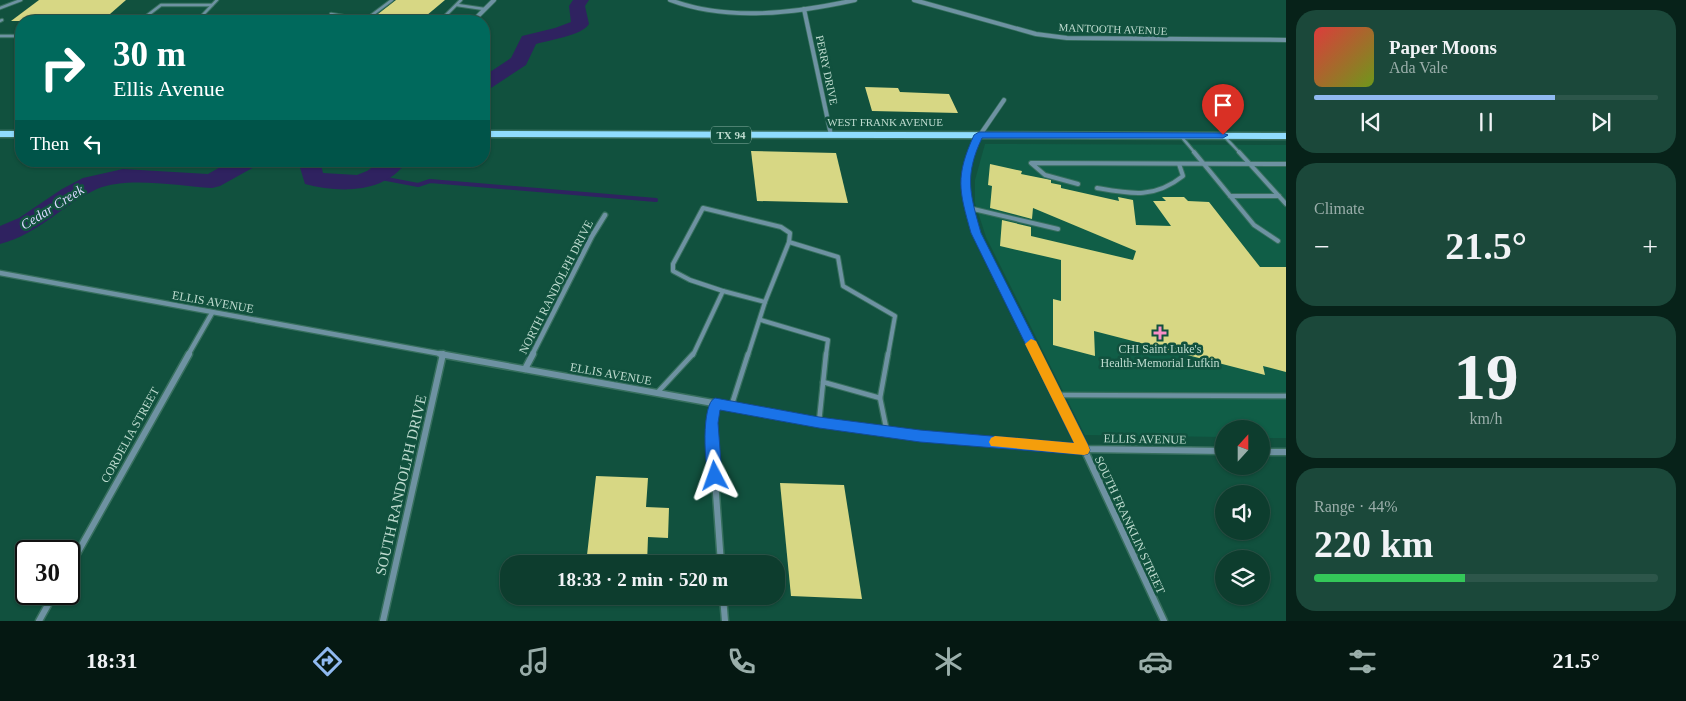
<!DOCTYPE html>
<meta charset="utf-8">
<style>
:root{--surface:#0d3d2e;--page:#1b483a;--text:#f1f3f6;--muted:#9aaeaa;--line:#2d564a;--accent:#90b9f0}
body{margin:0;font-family:"Times New Roman",serif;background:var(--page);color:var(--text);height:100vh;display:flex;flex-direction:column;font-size:19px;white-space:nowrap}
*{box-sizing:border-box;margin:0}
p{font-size:16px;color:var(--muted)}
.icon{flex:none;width:28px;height:28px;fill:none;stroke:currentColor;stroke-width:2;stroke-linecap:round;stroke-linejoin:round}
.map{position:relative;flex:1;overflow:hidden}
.details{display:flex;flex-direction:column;gap:10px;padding:10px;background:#072219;width:400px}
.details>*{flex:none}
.top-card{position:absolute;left:15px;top:15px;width:475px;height:152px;border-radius:20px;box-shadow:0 1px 4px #0004,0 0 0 1px var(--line);background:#00695c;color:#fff;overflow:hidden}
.needle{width:32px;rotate:21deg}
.fabs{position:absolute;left:1215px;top:420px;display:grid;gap:10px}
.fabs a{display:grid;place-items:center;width:55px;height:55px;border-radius:50%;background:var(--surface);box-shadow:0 1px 4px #0004,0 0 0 1px var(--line);font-size:25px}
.speed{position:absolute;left:15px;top:540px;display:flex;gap:10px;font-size:25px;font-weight:700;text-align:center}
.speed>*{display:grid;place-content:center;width:65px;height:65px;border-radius:50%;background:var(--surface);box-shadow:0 1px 4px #0004,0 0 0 1px var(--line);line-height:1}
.speed .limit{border:2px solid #111;border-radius:8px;background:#fff;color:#111}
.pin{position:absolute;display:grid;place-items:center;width:42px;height:42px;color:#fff;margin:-51px -21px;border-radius:50% 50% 50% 0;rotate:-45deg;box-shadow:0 0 5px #0007}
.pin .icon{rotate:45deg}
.me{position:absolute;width:55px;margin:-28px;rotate:356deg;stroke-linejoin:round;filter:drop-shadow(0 0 4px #0008)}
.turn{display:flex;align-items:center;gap:18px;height:105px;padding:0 15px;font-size:22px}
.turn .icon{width:65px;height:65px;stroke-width:2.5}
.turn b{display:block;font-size:35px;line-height:42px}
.then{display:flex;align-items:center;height:48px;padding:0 15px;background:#0003;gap:10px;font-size:19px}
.big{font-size:38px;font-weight:800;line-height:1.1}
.details .card{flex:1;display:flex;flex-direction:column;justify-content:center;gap:8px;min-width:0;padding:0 18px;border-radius:20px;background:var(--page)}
.details .dial{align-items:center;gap:0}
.dial b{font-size:65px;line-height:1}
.song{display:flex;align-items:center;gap:15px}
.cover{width:60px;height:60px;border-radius:8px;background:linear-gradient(135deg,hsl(0 70% 55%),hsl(80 70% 35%))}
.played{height:5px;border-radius:2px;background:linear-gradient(90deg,var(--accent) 70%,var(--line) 70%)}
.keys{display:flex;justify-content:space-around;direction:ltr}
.heat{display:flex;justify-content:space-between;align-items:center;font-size:28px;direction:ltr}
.charge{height:8px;border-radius:4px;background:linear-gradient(90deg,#34c759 44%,var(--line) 0)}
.trip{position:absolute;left:500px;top:555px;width:285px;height:50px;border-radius:20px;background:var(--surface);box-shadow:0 1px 4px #0004,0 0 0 1px var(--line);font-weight:800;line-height:50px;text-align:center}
.dock{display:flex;height:80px;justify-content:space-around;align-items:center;background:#051812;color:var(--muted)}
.dock .icon{width:35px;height:35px}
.dock .current{color:var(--accent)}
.dock b{font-size:22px;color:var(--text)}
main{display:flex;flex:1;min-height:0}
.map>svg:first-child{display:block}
</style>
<main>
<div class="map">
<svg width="1286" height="621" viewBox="0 0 1286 621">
<rect width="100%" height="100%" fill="#11513e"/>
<polygon fill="#105e47" points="985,144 1286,145 1286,438 1261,438 1261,429 1224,429 1224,437 1085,435 986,237 975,203 975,180"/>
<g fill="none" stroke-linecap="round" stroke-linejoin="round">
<polyline stroke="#2f2260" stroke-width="4" points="376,177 418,185 430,181 656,200"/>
<g fill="#2f2260" fill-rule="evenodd">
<path d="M573,0H589L585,6L589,24C581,36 549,40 536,44L526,65L491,88L484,90V76L511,58L522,36L555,28L571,22L569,6Z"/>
<path d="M231,161H259L256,166L220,186L212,188C179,186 127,176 97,189C61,205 41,233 0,244V226L19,218L62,189L83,178L123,169L208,174Z"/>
<path d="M298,161H320L323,173L357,175L367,171L382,161H407C385,194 339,193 305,184Z"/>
</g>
</g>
<g fill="#d7d784">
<polygon points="39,0 126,0 102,21 11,21"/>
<polygon points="445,0 420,21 369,21 396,0"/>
<polygon points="865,87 898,88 900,92 949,94 958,113 872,111"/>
<polygon points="751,151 836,153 848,203 757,201"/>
<polygon points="990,164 1022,171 1021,174 1051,180 1051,183 1061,185 1061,188 1119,201 1118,197 1133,200 1136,225 1171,226 1153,201 1166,201 1162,197 1184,197 1188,201 1209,202 1260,267 1286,267 1286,372 1263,366 1265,375 1094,331 1095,356 1053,345 1053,299 1061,301 1061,260 1000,246 1002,220 1031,227 1031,236 1133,260 1136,251 1033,208 1032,219 990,208 992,186 988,185"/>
<polygon points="596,476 648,478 646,507 669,508 668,538 648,537 647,564 586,564"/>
<polygon points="780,483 844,485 862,599 791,596"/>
</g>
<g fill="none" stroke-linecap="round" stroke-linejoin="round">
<defs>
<g id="lane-far2">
<polyline points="457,5 484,9"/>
<polyline points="0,8 21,0"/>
<polyline points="331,14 366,20"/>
<polyline points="0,21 2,20"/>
<polyline points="140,21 161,5 212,5"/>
<polyline points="197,21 217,0"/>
<polyline points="364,21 392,0"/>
<polyline points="440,21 461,0"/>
<polyline points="0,36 21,36"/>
<polyline points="1180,135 1195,153"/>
<polyline points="1223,135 1240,153"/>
</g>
<g id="lane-far1">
<polyline points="1194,152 1254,225 1278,241"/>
<polyline points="1239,152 1286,204"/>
<polyline points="1078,184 1045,175 1031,163 1286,164"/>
<path d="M1097,188C1131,194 1154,199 1183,176L1179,164"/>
<polyline points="1230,196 1279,196"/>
<polyline points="969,208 1058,229"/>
<polyline points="789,242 838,257 843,286 895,316 888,355"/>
<polyline points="723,291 690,280 673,271 673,264 703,208 781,227 790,233 789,242 765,302"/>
<polyline points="761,320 828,340 826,355"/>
<polyline points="693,355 723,291 765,302 748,355"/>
</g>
<g id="lane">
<polyline points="823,382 880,398 887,432"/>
<polyline points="657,393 693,354"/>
<polyline points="1057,395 1286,396"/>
<polyline points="880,398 888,354"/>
<polyline points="731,407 748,354"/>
<polyline points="819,422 826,354"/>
</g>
<g id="street-far2">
<path d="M670,0C728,22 796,13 855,0"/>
<polyline points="914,0 1036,34 1067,38 1286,40"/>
<polyline points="804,9 831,135"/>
<polyline points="473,21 494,0"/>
<polyline points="971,153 980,135 1004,100"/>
</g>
<g id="street-far1">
<path d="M971,152C955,198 981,243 1001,283C1013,307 1025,331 1037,355"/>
<polyline points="0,273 447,355"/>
<polyline points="188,355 212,313"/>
<polyline points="532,355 592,236 605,215"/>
</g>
<g id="street">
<polyline points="440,354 819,422 919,436 1084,449 1224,451"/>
<polyline points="1037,354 1084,449 1164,621"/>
<polyline points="525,369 533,354"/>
<polyline points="715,404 711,423 721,564"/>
<polyline points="1261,452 1286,452"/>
<polyline points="69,568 189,354"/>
<polyline points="723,596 725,621"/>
<polyline points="39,621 54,594"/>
<polyline points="383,621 443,354"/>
</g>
<g id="primary">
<rect x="0" y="131" width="21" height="6"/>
<polygon points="484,131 1286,133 1286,139 484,137"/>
</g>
</defs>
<use href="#lane-far2" stroke="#376f5e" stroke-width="4.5"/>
<use href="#lane-far1" stroke="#376f5e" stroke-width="6"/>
<use href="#lane" stroke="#376f5e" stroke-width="7"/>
<use href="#street-far2" stroke="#376f5e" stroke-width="5.5"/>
<use href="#street-far1" stroke="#376f5e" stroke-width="7"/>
<use href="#street" stroke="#376f5e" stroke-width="9"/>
<use href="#primary" stroke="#376f5e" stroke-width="3"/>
<use href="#lane-far2" stroke="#6e92a2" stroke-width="2.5"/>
<use href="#lane-far1" stroke="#6e92a2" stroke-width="4"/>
<use href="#lane" stroke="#6e92a2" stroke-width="4.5"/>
<use href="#street-far2" stroke="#6e92a2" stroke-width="4"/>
<use href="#street-far1" stroke="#6e92a2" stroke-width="4.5"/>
<use href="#street" stroke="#6e92a2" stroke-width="6"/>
<use href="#primary" fill="#90dcfe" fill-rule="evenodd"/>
</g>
<path fill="#1a73e8" stroke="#114b97" d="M979,132L1223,133L1228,135L1223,138H982C964,176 970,194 981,233L1088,445L1090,450L1088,454L1084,455L920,442L819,428L720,410L718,423L722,476L720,480L715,482L710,480C704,468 701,403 715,398L819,417L920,430L1074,443L971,233C959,190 955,177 974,135Z"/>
<polygon fill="#f59e0b" points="1031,339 1036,341 1088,445 1090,450 1088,454 1084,455 991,446 989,442 991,438 995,436 1074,443 1025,344"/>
<path fill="#fa8fc7" stroke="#11513e" stroke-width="2" d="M1157.5 325.5h5v5h5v5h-5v5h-5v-5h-5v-5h5z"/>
<g text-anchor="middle" stroke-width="5" stroke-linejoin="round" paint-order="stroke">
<g font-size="11" fill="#bedbcf" stroke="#11513e">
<text transform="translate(1113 29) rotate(2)" y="4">MANTOOTH AVENUE</text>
<text transform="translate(827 70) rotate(78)" y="4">PERRY DRIVE</text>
<text x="885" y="126">WEST FRANK AVENUE</text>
</g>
<rect fill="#11513e" stroke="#8ab2a4" stroke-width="1" x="711" y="126.5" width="40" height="17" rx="4"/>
<g font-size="11" font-weight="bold" fill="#bedbcf">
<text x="731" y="139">TX 94</text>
</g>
<g font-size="12" fill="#bedbcf" stroke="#11513e">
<text transform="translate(556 287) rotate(-63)" y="4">NORTH RANDOLPH DRIVE</text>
<text transform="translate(213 302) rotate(10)" y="4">ELLIS AVENUE</text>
<text transform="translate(611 374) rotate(10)" y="4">ELLIS AVENUE</text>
<text transform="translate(130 435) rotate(-61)" y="4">CORDELIA STREET</text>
<text transform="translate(1145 439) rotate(1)" y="4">ELLIS AVENUE</text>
<text transform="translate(1130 525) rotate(65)" y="4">SOUTH FRANKLIN STREET</text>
</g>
<g font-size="12" fill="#bedbcf" stroke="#11513e">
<text x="1160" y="353">CHI Saint Luke's<tspan x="1160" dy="14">Health-Memorial Lufkin</tspan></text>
</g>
<g font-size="14" font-style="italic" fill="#dad7ff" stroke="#11513e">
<text transform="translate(52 207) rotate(-32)" y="5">Cedar Creek</text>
</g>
<g font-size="15" fill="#bedbcf" stroke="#11513e">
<text transform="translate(401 485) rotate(-77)" y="5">SOUTH RANDOLPH DRIVE</text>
</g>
</g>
</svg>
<div class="fabs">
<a><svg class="needle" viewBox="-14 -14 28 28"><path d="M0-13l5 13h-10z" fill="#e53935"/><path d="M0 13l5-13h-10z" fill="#9aaeaa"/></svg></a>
<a><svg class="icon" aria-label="sound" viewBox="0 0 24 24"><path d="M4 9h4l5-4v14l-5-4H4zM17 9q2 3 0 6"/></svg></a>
<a><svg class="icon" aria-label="layers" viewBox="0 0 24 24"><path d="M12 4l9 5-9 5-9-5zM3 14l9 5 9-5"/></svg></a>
</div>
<div class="speed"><div class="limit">30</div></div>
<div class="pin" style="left:1223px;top:135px;background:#d93025"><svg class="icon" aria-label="arrive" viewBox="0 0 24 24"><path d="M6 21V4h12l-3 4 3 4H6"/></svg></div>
<svg class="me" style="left:715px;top:476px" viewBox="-20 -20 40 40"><path d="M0-17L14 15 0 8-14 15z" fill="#1a73e8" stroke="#fff" stroke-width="4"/></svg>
<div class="trip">18:33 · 2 min · 520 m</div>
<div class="top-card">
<div class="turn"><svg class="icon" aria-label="right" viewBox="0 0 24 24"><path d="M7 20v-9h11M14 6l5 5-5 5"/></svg><div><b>30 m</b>Ellis Avenue</div></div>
<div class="then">Then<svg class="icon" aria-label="left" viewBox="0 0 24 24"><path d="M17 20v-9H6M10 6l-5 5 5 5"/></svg></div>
</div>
</div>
<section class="details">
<div class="card">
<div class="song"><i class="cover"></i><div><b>Paper Moons</b><p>Ada Vale</p></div></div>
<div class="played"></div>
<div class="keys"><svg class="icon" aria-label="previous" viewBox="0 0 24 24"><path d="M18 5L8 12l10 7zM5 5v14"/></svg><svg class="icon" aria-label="pause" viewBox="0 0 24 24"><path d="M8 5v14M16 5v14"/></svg><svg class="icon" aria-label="next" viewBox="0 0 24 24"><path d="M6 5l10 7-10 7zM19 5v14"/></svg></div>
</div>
<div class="card"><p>Climate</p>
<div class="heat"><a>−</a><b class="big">21.5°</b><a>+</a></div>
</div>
<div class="card dial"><b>19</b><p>km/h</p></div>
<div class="card"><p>Range · 44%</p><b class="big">220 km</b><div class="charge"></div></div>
</section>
</main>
<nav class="dock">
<b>18:31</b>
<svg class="icon current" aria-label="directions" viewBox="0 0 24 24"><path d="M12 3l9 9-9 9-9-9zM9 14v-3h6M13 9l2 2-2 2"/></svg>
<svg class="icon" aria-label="music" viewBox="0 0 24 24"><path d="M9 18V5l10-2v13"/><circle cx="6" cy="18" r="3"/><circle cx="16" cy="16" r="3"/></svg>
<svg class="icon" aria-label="phone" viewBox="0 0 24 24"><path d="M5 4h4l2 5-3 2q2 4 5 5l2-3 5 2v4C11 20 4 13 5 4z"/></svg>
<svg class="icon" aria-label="climate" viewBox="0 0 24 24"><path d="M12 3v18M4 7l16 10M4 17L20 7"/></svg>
<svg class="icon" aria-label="car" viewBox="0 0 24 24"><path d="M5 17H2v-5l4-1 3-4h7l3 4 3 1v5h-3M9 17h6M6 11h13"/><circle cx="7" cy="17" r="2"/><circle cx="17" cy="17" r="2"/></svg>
<svg class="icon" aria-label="filters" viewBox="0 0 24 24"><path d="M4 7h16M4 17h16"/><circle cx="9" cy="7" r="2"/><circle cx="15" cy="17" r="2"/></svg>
<b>21.5°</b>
</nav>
